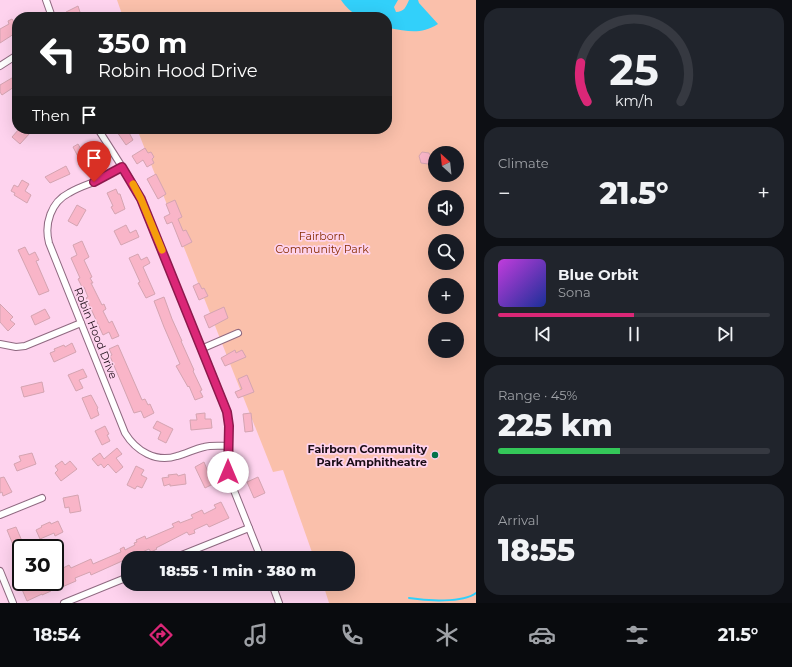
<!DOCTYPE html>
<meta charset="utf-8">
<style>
:root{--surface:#171b24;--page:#20242c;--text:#f1f3f6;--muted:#9ea1a6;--line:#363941;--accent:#db2777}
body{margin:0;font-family:Montserrat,sans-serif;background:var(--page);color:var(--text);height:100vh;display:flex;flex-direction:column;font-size:15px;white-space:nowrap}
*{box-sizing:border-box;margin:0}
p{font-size:13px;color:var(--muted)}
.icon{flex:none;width:22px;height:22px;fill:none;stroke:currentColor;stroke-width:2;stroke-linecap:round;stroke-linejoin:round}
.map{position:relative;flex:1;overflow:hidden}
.sheet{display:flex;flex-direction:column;gap:8px;padding:8px;background:#0d0f14;width:316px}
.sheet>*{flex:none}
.banner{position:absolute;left:12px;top:12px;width:380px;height:122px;border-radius:16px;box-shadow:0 4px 16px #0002;background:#202124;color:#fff;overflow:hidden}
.needle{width:26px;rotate:333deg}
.controls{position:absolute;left:428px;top:146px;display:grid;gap:8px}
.controls a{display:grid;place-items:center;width:36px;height:36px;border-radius:50%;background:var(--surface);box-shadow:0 4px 16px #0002;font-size:20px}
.speed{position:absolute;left:12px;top:539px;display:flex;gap:8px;font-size:20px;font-weight:700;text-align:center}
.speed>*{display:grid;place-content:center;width:52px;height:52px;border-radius:50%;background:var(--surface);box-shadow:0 4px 16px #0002;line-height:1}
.speed .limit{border:2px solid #111;border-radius:6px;background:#fff;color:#111}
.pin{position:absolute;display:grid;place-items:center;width:34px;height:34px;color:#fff;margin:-41px -17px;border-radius:50% 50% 50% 0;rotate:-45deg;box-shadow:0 0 4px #0007}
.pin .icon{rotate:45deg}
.me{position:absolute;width:44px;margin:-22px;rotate:0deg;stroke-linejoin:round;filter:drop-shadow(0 0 3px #0008)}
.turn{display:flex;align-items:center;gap:14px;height:84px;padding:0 20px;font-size:18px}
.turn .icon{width:52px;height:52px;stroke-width:2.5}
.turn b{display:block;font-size:28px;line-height:34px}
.then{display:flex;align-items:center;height:38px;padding:0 20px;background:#0003;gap:8px;font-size:15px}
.big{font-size:30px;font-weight:800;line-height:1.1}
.sheet .card{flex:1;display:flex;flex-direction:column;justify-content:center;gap:6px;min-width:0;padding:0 14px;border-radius:16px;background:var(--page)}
.sheet .dial{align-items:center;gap:0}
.dial svg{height:104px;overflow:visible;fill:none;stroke:var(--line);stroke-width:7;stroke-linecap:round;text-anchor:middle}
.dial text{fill:var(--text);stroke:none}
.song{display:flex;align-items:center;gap:12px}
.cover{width:48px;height:48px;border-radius:6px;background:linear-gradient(135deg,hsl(290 70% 55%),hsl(230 70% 35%))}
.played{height:4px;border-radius:2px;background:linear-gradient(90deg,var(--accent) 50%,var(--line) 50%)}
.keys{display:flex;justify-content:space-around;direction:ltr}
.heat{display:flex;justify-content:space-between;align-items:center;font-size:22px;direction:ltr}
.charge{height:6px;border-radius:3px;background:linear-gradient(90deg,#34c759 45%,var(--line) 0)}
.trip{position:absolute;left:121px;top:551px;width:234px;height:40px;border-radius:16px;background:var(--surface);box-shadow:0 4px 16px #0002;font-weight:800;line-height:40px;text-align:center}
.menu{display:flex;height:64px;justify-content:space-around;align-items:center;background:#090b0e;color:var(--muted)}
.menu .icon{width:28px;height:28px}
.menu .current{color:var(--accent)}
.menu b{font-size:18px;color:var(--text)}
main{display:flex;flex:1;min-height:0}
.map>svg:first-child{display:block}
</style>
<main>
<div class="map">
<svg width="476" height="603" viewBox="0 0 476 603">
<rect width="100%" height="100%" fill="#fed3ee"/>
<path fill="#fac0ab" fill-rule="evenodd" d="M117,0H476V603H329L323,584H348V558H314L283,470L273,472L137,129H387V17H123ZM435,153H457V175H435ZM435,197H457V219H435ZM435,241H457V263H435ZM435,285H457V307H435ZM435,329H457V351H435Z"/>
<path fill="#32d0fa" d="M341,0H398L394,7L396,12C404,12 406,7 409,0H418L419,3L438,24C420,35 408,31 389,28L387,27V17C365,17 355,20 341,0Z"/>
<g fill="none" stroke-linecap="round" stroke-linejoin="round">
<path stroke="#32d0fa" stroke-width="2" d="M409,598C427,601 463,603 476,593"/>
</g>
<g fill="#f9b5c8" stroke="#d4a4b1">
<polygon points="78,6 80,12 78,13 80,17 68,17 66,12"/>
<polygon points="12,19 17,26 17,32 0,43 0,29 9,24 8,21"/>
<polygon points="17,75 17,85 2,95 0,92 0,85"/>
<polygon points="19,129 25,129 30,133 20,144 12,137"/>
<polygon points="115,129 127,129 133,140 126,145"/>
<polygon points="78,144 82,151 90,147 94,154 89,158 92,163 84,168 73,147"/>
<polygon points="145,148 148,153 151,152 154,157 152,159 154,163 147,167 143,160 137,164 132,156"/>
<polygon points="422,152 429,153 432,159 428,164 421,163 419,156"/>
<polygon points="66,166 70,174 50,183 45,177"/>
<polygon points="156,174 166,194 158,199 147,179"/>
<polygon points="22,180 29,184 25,191 31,195 27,203 14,195 15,193 11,191 14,185 18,187"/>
<polygon points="116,189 118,194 120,194 125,209 115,214 111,207 113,206 107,193"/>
<polygon points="175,200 182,217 178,219 183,231 186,230 192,242 182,247 172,222 167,224 164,217 170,214 166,204"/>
<polygon points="77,205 86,210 77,226 68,221"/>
<polygon points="126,225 130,233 136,230 139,237 121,245 114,231"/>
<polygon points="82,241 89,257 84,260 92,277 90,278 93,283 91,283 102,305 104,304 106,309 103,311 109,323 112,321 119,336 112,339 109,332 103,335 86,298 88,297 84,287 82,287 78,279 80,278 71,258 77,255 73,245"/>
<polygon points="25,247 29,255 35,252 39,260 36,261 49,291 39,295 18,250"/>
<polygon points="138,254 141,260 147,257 150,263 143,267 155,294 146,298 138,283 140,282 129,258"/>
<polygon points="199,283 202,289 204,288 208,296 199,300 193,286"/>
<polygon points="164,297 172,319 182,341 181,341 194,370 193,371 202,390 200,391 203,397 195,400 189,386 188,387 176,366 180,364 164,327 154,301"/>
<polygon points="0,304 13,317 10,320 15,324 8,331 0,322"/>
<polygon points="224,307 228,318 209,328 204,316"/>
<polygon points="45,309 50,318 35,325 31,316"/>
<polygon points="72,343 76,352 54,362 50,353 55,351 54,349 64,345 65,347"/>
<polygon points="118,345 142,400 145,399 148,405 150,404 154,413 144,418 141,411 134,413 110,356 112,355 109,349"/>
<polygon points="235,350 236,353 242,350 246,357 225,366 221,358"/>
<polygon points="83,369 87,377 79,380 83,388 76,391 68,375"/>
<polygon points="247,375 254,392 238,398 235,392 242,389 238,379"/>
<polygon points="42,382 44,392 24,397 21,387"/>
<polygon points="91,395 98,408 97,409 99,415 91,419 82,398"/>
<polygon points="205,413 205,419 211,419 212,428 191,430 190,420 197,420 196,414"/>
<polygon points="251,413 253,431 245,432 243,414"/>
<polygon points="157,421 173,429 166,443 158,439 161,432 153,428"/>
<polygon points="105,426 109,434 107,435 110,441 102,445 95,431"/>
<polygon points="117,448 122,454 116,458 123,467 116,473 108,464 104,468 101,464 98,466 92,459 100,453 104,459"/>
<polygon points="32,453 36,464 17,471 14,464 21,461 19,456"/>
<polygon points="62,461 65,465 70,461 77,469 61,481 55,473 58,470 55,466"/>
<polygon points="204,462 213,484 205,488 195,467"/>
<polygon points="136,466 144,470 141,475 147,478 142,488 137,486 135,489 127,485"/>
<polygon points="177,474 178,476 185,474 186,484 170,486 170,484 164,486 162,478 169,477 168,475"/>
<polygon points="4,477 12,492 3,496 2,492 0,493 0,478"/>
<polygon points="258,477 265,493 254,498 247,482"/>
<polygon points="78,495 81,511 70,513 69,507 65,508 63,498"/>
<polygon points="221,502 229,518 209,527 207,524 194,530 195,533 189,535 187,532 156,548 157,549 151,552 149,549 91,575 90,572 75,578 76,581 62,587 61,584 50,589 51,591 42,595 42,594 27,601 21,587 30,582 32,585 40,582 55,582 55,560 59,570 69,565 71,568 91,559 93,564 121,552 120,549 124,547 125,550 135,545 134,543 137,542 136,540 145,536 146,539 174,527 172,524 179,521 180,523 193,518 191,515 202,510 204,514 216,508 214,505"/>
<polygon points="58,521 63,532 55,536 54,533 40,539 36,530 42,527 41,526 50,522 51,524"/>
<polygon points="16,527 25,548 21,548 21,550 16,552 7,530"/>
</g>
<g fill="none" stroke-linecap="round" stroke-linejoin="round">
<defs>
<g id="street">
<polyline points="46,0 52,17"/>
<polyline points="0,66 17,55"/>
<path d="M98,129L133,184L141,199L225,406C233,430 224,454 229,478L261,558"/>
<path d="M122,167C113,172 104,177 94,182C86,185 77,188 69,193C51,202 44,224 49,243L125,433C136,451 156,463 177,456C186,454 194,449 204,447C212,445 220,446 229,446"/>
<polyline points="0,344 16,347 25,346 81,323"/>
<polyline points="201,349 238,333"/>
<polyline points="0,515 42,498"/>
<polyline points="174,558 249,528"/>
<polyline points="0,571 13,603"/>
<polyline points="272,584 279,603"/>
<polyline points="64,603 128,577"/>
</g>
</defs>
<use href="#street" stroke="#8f6981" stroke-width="8"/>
<use href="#street" stroke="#fff" stroke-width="6"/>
</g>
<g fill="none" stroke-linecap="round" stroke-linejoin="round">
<defs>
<polyline id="route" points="94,182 122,167 141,199 227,412 229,426 228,472"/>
</defs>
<use href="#route" stroke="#8e194d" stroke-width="10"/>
<use href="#route" stroke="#db2777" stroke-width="7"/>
<polyline stroke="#f59e0b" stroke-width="7" points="133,184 141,199 162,250"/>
</g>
<circle fill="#03724b" stroke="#fed3ee" stroke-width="1.5" cx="435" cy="455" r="4"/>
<g text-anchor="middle" stroke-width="3.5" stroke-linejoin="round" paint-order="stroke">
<g font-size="11" fill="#872d00" stroke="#fed3ee">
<text x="322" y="240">Fairborn<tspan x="322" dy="13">Community Park</tspan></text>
</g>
<g font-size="11" fill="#1a0c15" stroke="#fed3ee">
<text transform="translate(96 333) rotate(68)" y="4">Robin Hood Drive</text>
</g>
<g font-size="11" font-weight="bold" fill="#1a0c15" stroke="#fed3ee" text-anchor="end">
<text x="427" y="453">Fairborn Community<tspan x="427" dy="13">Park Amphitheatre</tspan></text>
</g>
</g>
</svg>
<div class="controls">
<a><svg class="needle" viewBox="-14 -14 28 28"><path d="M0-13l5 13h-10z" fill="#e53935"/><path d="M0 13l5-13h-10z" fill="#9ea1a6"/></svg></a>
<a><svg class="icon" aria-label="sound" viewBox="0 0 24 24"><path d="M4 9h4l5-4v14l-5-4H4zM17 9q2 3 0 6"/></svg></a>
<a><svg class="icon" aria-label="search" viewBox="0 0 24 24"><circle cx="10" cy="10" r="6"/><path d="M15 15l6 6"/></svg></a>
<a>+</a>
<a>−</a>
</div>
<div class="speed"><div class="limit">30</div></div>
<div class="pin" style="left:94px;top:182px;background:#d93025"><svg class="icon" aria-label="arrive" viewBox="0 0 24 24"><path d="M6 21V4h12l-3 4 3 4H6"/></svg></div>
<svg class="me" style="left:228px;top:472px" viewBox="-20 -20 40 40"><circle r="19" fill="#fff"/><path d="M0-13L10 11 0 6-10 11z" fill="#db2777"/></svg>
<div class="trip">18:55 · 1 min · 380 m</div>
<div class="banner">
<div class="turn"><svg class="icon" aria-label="left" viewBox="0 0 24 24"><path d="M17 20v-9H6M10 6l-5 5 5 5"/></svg><div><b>350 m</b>Robin Hood Drive</div></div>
<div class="then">Then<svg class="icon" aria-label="arrive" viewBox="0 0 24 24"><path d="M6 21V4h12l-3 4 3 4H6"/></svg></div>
</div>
</div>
<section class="sheet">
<div class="card dial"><svg viewBox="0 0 100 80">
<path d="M14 69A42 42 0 1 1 86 69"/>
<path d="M14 69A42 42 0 0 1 9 39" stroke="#db2777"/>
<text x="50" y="56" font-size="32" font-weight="700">25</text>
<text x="50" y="72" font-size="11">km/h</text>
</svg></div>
<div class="card"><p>Climate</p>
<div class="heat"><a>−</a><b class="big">21.5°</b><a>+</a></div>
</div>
<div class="card">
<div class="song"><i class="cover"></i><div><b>Blue Orbit</b><p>Sona</p></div></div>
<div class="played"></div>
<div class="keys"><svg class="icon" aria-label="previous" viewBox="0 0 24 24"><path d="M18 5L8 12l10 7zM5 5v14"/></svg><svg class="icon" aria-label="pause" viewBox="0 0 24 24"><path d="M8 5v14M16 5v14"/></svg><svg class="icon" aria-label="next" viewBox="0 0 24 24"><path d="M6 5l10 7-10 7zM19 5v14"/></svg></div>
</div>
<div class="card"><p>Range · 45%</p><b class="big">225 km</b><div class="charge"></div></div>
<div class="card"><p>Arrival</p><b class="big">18:55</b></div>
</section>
</main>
<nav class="menu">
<b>18:54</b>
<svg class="icon current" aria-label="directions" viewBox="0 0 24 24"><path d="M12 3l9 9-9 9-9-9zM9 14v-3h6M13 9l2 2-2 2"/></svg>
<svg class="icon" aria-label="music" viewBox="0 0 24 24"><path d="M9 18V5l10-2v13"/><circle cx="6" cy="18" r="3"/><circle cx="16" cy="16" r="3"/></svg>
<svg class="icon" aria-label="phone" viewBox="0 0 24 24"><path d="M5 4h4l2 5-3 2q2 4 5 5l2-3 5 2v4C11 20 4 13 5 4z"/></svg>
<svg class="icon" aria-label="climate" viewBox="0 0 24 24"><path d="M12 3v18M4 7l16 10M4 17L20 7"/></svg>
<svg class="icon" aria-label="car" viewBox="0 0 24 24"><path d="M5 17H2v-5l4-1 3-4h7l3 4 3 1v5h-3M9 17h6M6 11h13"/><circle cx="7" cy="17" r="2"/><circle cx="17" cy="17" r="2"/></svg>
<svg class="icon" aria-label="filters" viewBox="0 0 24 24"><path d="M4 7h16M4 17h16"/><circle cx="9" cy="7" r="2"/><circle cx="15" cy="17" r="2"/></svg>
<b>21.5°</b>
</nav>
